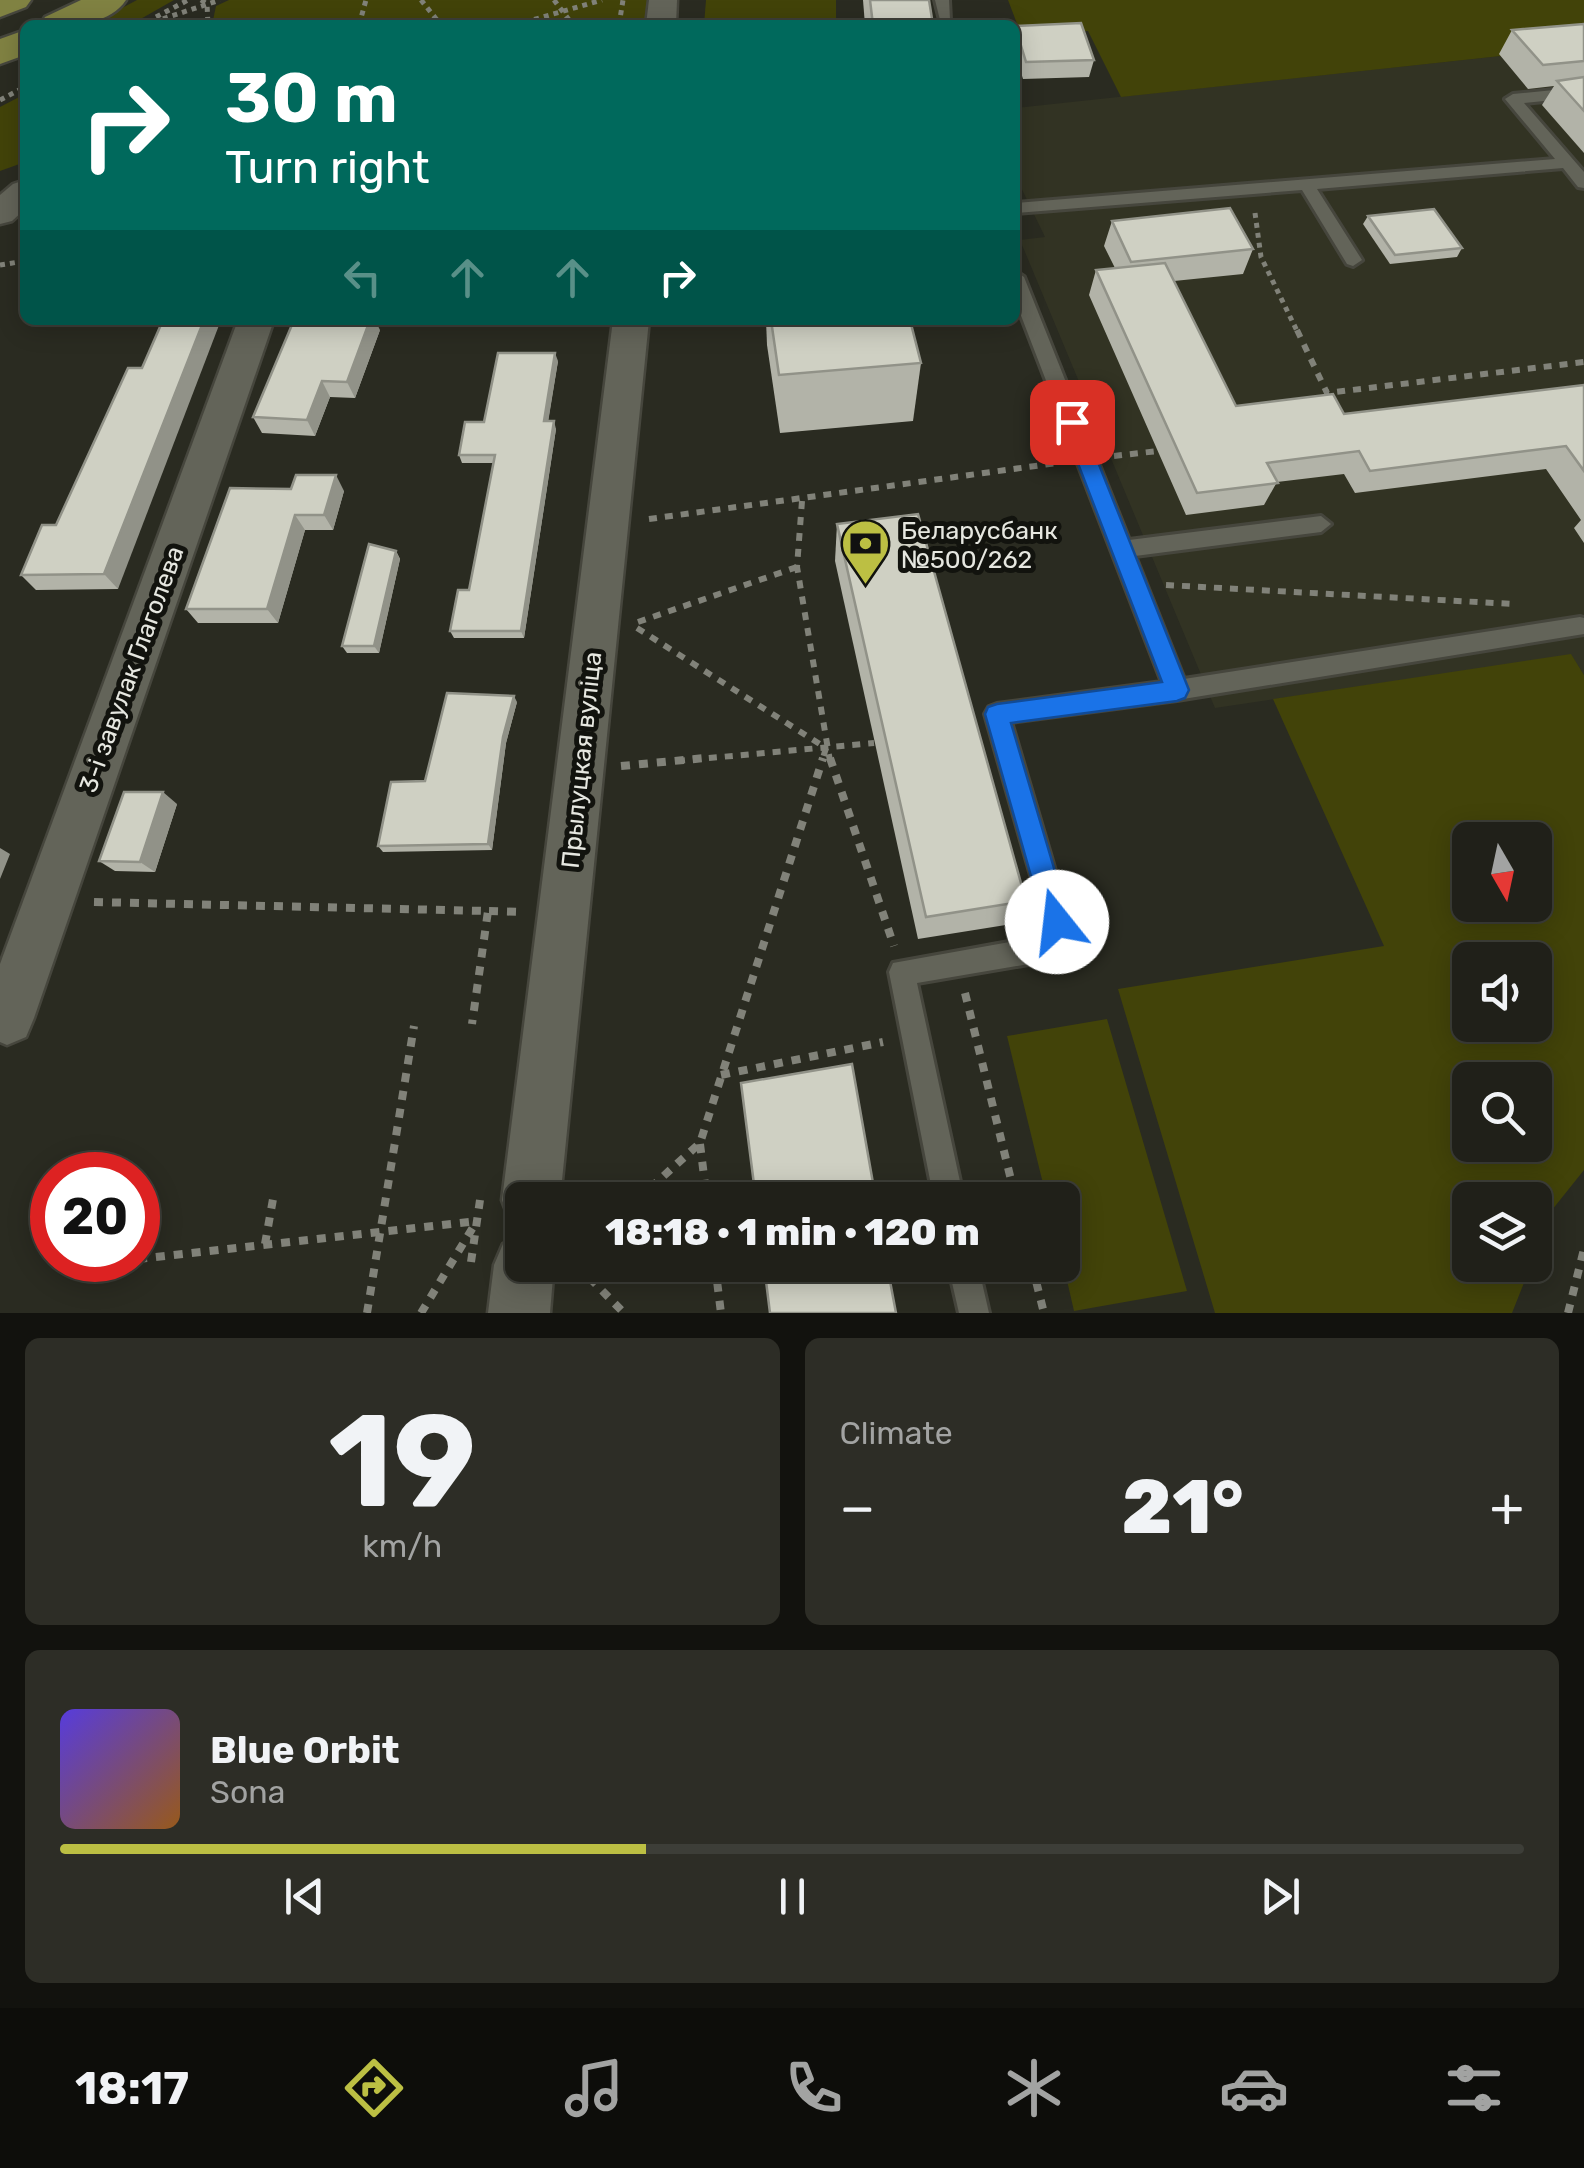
<!DOCTYPE html>
<meta charset="utf-8">
<style>
:root{--surface:#202019;--page:#2d2d26;--text:#f1f3f6;--muted:#a2a3a2;--line:#3d3e38;--accent:#bcbf43}
body{margin:0;font-family:Rubik,sans-serif;background:var(--page);color:var(--text);height:100vh;display:flex;flex-direction:column;font-size:38px;white-space:nowrap}
*{box-sizing:border-box;margin:0}
p{font-size:32px;color:var(--muted)}
.icon{flex:none;width:55px;height:55px;fill:none;stroke:currentColor;stroke-width:2;stroke-linecap:round;stroke-linejoin:round}
.map{position:relative;height:1313px;overflow:hidden}
.side{display:flex;flex-direction:column;gap:25px;padding:25px;background:#12120e;flex:1}
.side>*{flex:none}
.guide{position:absolute;left:20px;top:20px;width:1000px;height:305px;border-radius:15px;box-shadow:0 5px 25px #0003,0 0 0 2px var(--line);background:#00695c;color:#fff;overflow:hidden}
.needle{width:65px;rotate:171deg}
.buttons{position:absolute;left:1452px;top:822px;display:grid;gap:20px}
.buttons a{display:grid;place-items:center;width:100px;height:100px;border-radius:15px;background:var(--surface);box-shadow:0 5px 25px #0003,0 0 0 2px var(--line);font-size:50px}
.speed{position:absolute;left:30px;top:1152px;display:flex;gap:20px;font-size:50px;font-weight:700;text-align:center}
.speed>*{display:grid;place-content:center;width:130px;height:130px;border-radius:50%;background:var(--surface);box-shadow:0 5px 25px #0003,0 0 0 2px var(--line);line-height:1}
.speed .limit{border:15px solid #d22;background:#fff;color:#111}
.pin{position:absolute;display:grid;place-items:center;width:85px;height:85px;color:#fff;margin:-42px;border-radius:20px;box-shadow:0 5px 15px #0006}
.me{position:absolute;width:110px;margin:-55px;rotate:344deg;stroke-linejoin:round;filter:drop-shadow(0 0 8px #0008)}
.turn{display:flex;align-items:center;gap:35px;height:210px;padding:0 40px;font-size:45px}
.turn .icon{width:130px;height:130px;stroke-width:2.5}
.turn b{display:block;font-size:70px;line-height:85px}
.lanes{display:flex;align-items:center;height:95px;padding:0 40px;background:#0003;justify-content:center;gap:50px;direction:ltr}
.lanes .off{opacity:.35}
.big{font-size:75px;font-weight:800;line-height:1.1}
.side .tile{flex:1;display:flex;flex-direction:column;justify-content:center;gap:15px;min-width:0;padding:0 35px;border-radius:15px;background:var(--page)}
.side .dial{align-items:center;gap:0}
.dial b{font-size:130px;line-height:1}
.song{display:flex;align-items:center;gap:30px}
.cover{width:120px;height:120px;border-radius:15px;background:linear-gradient(135deg,hsl(250 70% 55%),hsl(30 70% 35%))}
.played{height:10px;border-radius:5px;background:linear-gradient(90deg,var(--accent) 40%,var(--line) 40%)}
.keys{display:flex;justify-content:space-around;direction:ltr}
.heat{display:flex;justify-content:space-between;align-items:center;font-size:55px;direction:ltr}
.side .tiles{flex:1;display:grid;gap:25px;grid-template-columns:1fr 1fr}
.tile:last-child{grid-column:span 2}
.trip{position:absolute;left:505px;top:1182px;width:575px;height:100px;border-radius:15px;background:var(--surface);box-shadow:0 5px 25px #0003,0 0 0 2px var(--line);font-weight:800;line-height:100px;text-align:center}
.tab-bar{display:flex;height:160px;justify-content:space-around;align-items:center;background:#0d0d0a;color:var(--muted)}
.tab-bar .icon{width:70px;height:70px}
.tab-bar .active{color:var(--accent)}
.tab-bar b{font-size:45px;color:var(--text)}
.map>svg:first-child{display:block}
</style>
<div class="map">
<svg width="1584" height="1313" viewBox="0 0 1584 1313">
<rect width="100%" height="100%" fill="#2a2b21"/>
<polygon fill="#323323" points="1584,47 1584,675 1571,655 1215,708 1020,240 1045,237 1015,175 1015,108"/>
<g fill="#424309" fill-rule="evenodd">
<polygon points="137,0 174,0 130,25 90,25"/>
<polygon points="229,0 655,0 652,25 212,25 216,6"/>
<polygon points="706,0 836,0 836,25 704,25"/>
<polygon points="975,0 1584,0 1584,47 1121,97 1088,31 1021,34 1008,0"/>
<polygon points="25,94 25,162 0,171 0,107"/>
<path d="M1571,654L1584,675V1170L1552,1210L1535,1254V1200H1470V1265H1531L1512,1313H1215L1118,989L1384,946L1273,699ZM1470,840H1535V905H1470ZM1470,960H1535V1025H1470ZM1470,1080H1535V1145H1470Z"/>
<polygon points="1107,1019 1187,1291 1074,1311 1063,1263 1062,1200 1047,1200 1007,1036"/>
</g>
<g fill="none" stroke-linecap="round" stroke-linejoin="round">
<defs>
<g id="lane">
<polygon points="935,0 949,0 950,20 940,20"/>
<polygon points="1584,87 1584,97 1524,103 1584,172 1584,188 1578,187 1563,168 1317,189 1362,260 1353,266 1347,264 1302,190 1015,213 1015,203 1555,159 1505,99 1513,94"/>
<polygon points="1015,271 1024,277 1129,540 1321,516 1331,524 1321,532 1135,556 1184,679 1580,617 1584,618 1584,634 1177,700 1011,722 1077,945 1073,954 1064,958 917,983 964,1200 934,1200 889,972 893,963 1048,935 985,714 989,707 997,704 1162,682 1015,300"/>
<polygon points="948,1265 978,1265 989,1313 959,1313"/>
</g>
<g id="street">
<polygon points="649,0 677,0 676,25 646,25"/>
<polygon points="25,180 25,209 12,221 0,224 0,195 13,184"/>
<polygon points="238,320 274,320 34,1018 26,1037 7,1045 0,1042 0,964"/>
<polygon points="613,320 649,320 560,1200 522,1200 522,1226 510,1221 502,1200"/>
<polygon points="522,1235 522,1265 554,1265 550,1313 488,1313 494,1265 503,1244"/>
</g>
<g id="primary">
<polygon points="0,0 31,0 26,7 0,17"/>
<path d="M81,0H126C108,27 69,25 40,25L45,17Z"/>
<polygon points="25,30 25,55 0,64 0,39"/>
</g>
</defs>
<use href="#lane" stroke="#46463d" stroke-width="6"/>
<use href="#street" stroke="#46463d" stroke-width="5"/>
<use href="#primary" stroke="#46463d" stroke-width="5"/>
<g stroke="#818279" stroke-width="5" stroke-dasharray="5 5" stroke-linecap="butt">
<polyline points="201,0 207,4 208,25"/>
<polyline points="421,0 441,25"/>
<polyline points="554,0 573,25"/>
<polyline points="156,17 188,0"/>
<polyline points="144,25 220,0"/>
<polyline points="359,25 366,0"/>
<polyline points="515,25 602,0"/>
<polyline points="619,25 623,0"/>
<polyline points="0,100 25,87"/>
<polyline points="1255,213 1261,257 1298,333"/>
<polyline points="0,265 25,261"/>
</g>
<g stroke="#818279" stroke-width="6" stroke-dasharray="8 8" stroke-linecap="butt">
<polyline points="1297,330 1327,393 1584,362"/>
<polyline points="1114,456 1158,451"/>
<polyline points="802,501 797,567 830,761"/>
<polyline points="649,519 1057,463"/>
<polyline points="1166,585 1513,604"/>
<polyline points="638,622 797,567"/>
<polyline points="637,628 826,748 822,761"/>
<polyline points="677,761 874,743"/>
</g>
<g stroke="#818279" stroke-width="8" stroke-dasharray="9 9" stroke-linecap="butt">
<polyline points="830,758 894,946"/>
<polyline points="621,766 705,758"/>
<polyline points="94,902 488,911 472,1024"/>
<polyline points="489,911 521,912"/>
<polyline points="965,993 1016,1200"/>
<polyline points="721,1075 883,1042"/>
<polyline points="700,1144 707,1200"/>
<polyline points="637,1200 700,1143 823,758"/>
<polyline points="265,1244 273,1199"/>
<polyline points="138,1259 477,1221"/>
<polyline points="471,1262 480,1200"/>
<polyline points="577,1265 624,1313"/>
<polyline points="715,1265 721,1313"/>
<polyline points="1032,1265 1044,1313"/>
<polyline points="78,1266 131,1260"/>
<polyline points="367,1313 414,1026"/>
<polyline points="421,1313 475,1224"/>
<polyline points="1568,1313 1584,1249"/>
</g>
<use href="#lane" fill="#636459" fill-rule="evenodd"/>
<use href="#street" fill="#636459" fill-rule="evenodd"/>
<use href="#primary" fill="#808242" fill-rule="evenodd"/>
</g>
<g fill="#b2b3a8">
<polygon points="863,0 929,0 933,25 865,25"/>
<polygon points="1584,24 1584,153 1542,105 1554,86 1528,89 1499,54 1512,30"/>
<polygon points="1015,26 1094,60 1089,77 1023,79 1015,53"/>
<polygon points="1368,216 1462,248 1457,257 1390,264 1363,224"/>
<polygon points="1112,221 1253,249 1243,274 1174,281 1236,406 1344,414 1584,385 1584,543 1574,528 1581,520 1546,469 1355,493 1344,474 1277,482 1264,505 1186,515 1089,295 1096,270 1115,268 1104,246"/>
<polygon points="766,320 910,320 921,363 913,421 780,433 767,345"/>
<polygon points="380,330 355,398 330,397 315,436 262,433 253,417"/>
<polygon points="558,361 548,421 556,429 524,638 454,638 450,631 469,590 494,463 462,463 459,455"/>
<polygon points="128,368 118,589 36,590 21,575 56,525"/>
<polygon points="230,488 344,491 333,530 305,530 278,623 198,623 186,609"/>
<polygon points="837,524 1026,901 1012,924 918,939 835,561"/>
<polygon points="396,551 400,559 379,653 347,653 342,646"/>
<polygon points="517,702 506,743 492,850 383,852 378,846 425,781"/>
<polygon points="177,804 155,872 115,871 99,861"/>
</g>
<g fill="#919288">
<polygon points="204,320 221,320 118,589 104,574"/>
<polygon points="370,320 375,320 380,330 355,398 347,382"/>
<polygon points="555,353 558,361 547,429 544,421"/>
<polygon points="322,381 330,397 315,436 307,420"/>
<polygon points="554,421 556,429 524,638 521,631"/>
<polygon points="336,475 344,491 333,530 324,515"/>
<polygon points="295,515 305,530 278,623 267,609"/>
<polygon points="396,551 400,559 379,653 374,646"/>
<polygon points="514,696 517,702 506,743 492,850 488,844 503,737"/>
<polygon points="163,792 177,804 155,872 140,862"/>
<polygon points="0,848 10,854 0,879"/>
</g>
<g fill="#cfd0c3" stroke="#919288" stroke-width="2.5">
<polygon points="870,0 929,0 933,25 873,25"/>
<polygon points="1081,23 1094,60 1026,62 1015,26"/>
<polygon points="1584,24 1584,61 1543,65 1512,30"/>
<polygon points="1584,77 1584,111 1557,81"/>
<polygon points="1230,208 1253,249 1131,262 1112,221"/>
<polygon points="1434,209 1462,248 1395,255 1368,216"/>
<polygon points="1165,263 1236,406 1333,394 1344,414 1584,385 1584,471 1566,446 1370,471 1359,451 1267,463 1278,483 1197,493 1096,270"/>
<polygon points="163,320 204,320 104,574 21,575 42,525 56,525 128,368 142,368"/>
<polygon points="294,320 370,320 347,382 322,381 307,420 253,417"/>
<polygon points="771,320 910,320 921,363 779,375"/>
<polygon points="498,353 555,353 544,421 554,421 521,631 450,631 458,590 469,590 495,455 459,455 465,422 484,422"/>
<polygon points="296,475 336,475 324,515 295,515 267,609 186,609 230,488 291,489"/>
<polygon points="918,514 1026,901 926,917 837,524"/>
<polygon points="369,544 396,551 374,646 342,646"/>
<polygon points="447,693 514,696 503,737 488,844 378,846 391,782 425,781"/>
<polygon points="124,792 163,792 140,862 99,861"/>
<polygon points="852,1064 876,1200 756,1200 741,1083"/>
<polygon points="764,1265 887,1265 896,1313 770,1313"/>
</g>
<polygon fill="#1a73e8" stroke="#114b97" stroke-width="2.5" points="1072,415 1082,422 1189,690 1185,698 1177,701 1011,723 1070,922 1066,931 1057,935 1048,931 1044,922 985,714 988,707 997,704 1162,682 1062,422"/>
<defs>
<symbol id="bank-pin" viewBox="-11 -11 22 30"><path d="M0 17L-7.5 6A9.5 9.5 0 1 1 7.5 6Z" fill="#bcbf43" stroke="#12130e"/><path d="M-6-4H6V4H-6ZM0-2.3a2.3 2.3 0 1 0 0 4.6a2.3 2.3 0 1 0 0-4.6Z" fill="#111"/></symbol>
</defs>
<g fill-rule="evenodd">
<use href="#bank-pin" x="838" y="516" width="55" height="75"/>
</g>
<g text-anchor="middle" stroke-width="10" stroke-linejoin="round" paint-order="stroke">
<g font-size="25" fill="#e6e7e0" stroke="#12130e" text-anchor="start">
<text x="901" y="539">Беларусбанк<tspan x="901" dy="29">№500/262</tspan></text>
</g>
<g font-size="25" fill="#e6e7e0" stroke="#12130e">
<text transform="translate(131 669) rotate(-70)" y="9">3-і завулак Глаголева</text>
<text transform="translate(581 760) rotate(-84)" y="9">Прылуцкая вуліца</text>
</g>
</g>
</svg>
<div class="buttons">
<a><svg class="needle" viewBox="-14 -14 28 28"><path d="M0-13l5 13h-10z" fill="#e53935"/><path d="M0 13l5-13h-10z" fill="#a2a3a2"/></svg></a>
<a><svg class="icon" aria-label="sound" viewBox="0 0 24 24"><path d="M4 9h4l5-4v14l-5-4H4zM17 9q2 3 0 6"/></svg></a>
<a><svg class="icon" aria-label="search" viewBox="0 0 24 24"><circle cx="10" cy="10" r="6"/><path d="M15 15l6 6"/></svg></a>
<a><svg class="icon" aria-label="layers" viewBox="0 0 24 24"><path d="M12 4l9 5-9 5-9-5zM3 14l9 5 9-5"/></svg></a>
</div>
<div class="speed"><div class="limit">20</div></div>
<div class="pin" style="left:1072px;top:422px;background:#d93025"><svg class="icon" aria-label="arrive" viewBox="0 0 24 24"><path d="M6 21V4h12l-3 4 3 4H6"/></svg></div>
<svg class="me" style="left:1057px;top:922px" viewBox="-20 -20 40 40"><circle r="19" fill="#fff"/><path d="M0-13L10 11 0 6-10 11z" fill="#1a73e8"/></svg>
<div class="trip">18:18 · 1 min · 120 m</div>
<div class="guide">
<div class="turn"><svg class="icon" aria-label="right" viewBox="0 0 24 24"><path d="M7 20v-9h11M14 6l5 5-5 5"/></svg><div><b>30 m</b>Turn right</div></div>
<div class="lanes"><svg class="icon off" aria-label="left" viewBox="0 0 24 24"><path d="M17 20v-9H6M10 6l-5 5 5 5"/></svg><svg class="icon off" aria-label="ahead" viewBox="0 0 24 24"><path d="M12 20V5M6 11l6-6 6 6"/></svg><svg class="icon off" aria-label="ahead" viewBox="0 0 24 24"><path d="M12 20V5M6 11l6-6 6 6"/></svg><svg class="icon" aria-label="right" viewBox="0 0 24 24"><path d="M7 20v-9h11M14 6l5 5-5 5"/></svg></div>
</div>
</div>
<section class="side">
<div class="tiles">
<div class="tile dial"><b>19</b><p>km/h</p></div>
<div class="tile"><p>Climate</p>
<div class="heat"><a>−</a><b class="big">21°</b><a>+</a></div>
</div>
<div class="tile">
<div class="song"><i class="cover"></i><div><b>Blue Orbit</b><p>Sona</p></div></div>
<div class="played"></div>
<div class="keys"><svg class="icon" aria-label="previous" viewBox="0 0 24 24"><path d="M18 5L8 12l10 7zM5 5v14"/></svg><svg class="icon" aria-label="pause" viewBox="0 0 24 24"><path d="M8 5v14M16 5v14"/></svg><svg class="icon" aria-label="next" viewBox="0 0 24 24"><path d="M6 5l10 7-10 7zM19 5v14"/></svg></div>
</div>
</div>
</section>
<nav class="tab-bar">
<b>18:17</b>
<svg class="icon active" aria-label="directions" viewBox="0 0 24 24"><path d="M12 3l9 9-9 9-9-9zM9 14v-3h6M13 9l2 2-2 2"/></svg>
<svg class="icon" aria-label="music" viewBox="0 0 24 24"><path d="M9 18V5l10-2v13"/><circle cx="6" cy="18" r="3"/><circle cx="16" cy="16" r="3"/></svg>
<svg class="icon" aria-label="phone" viewBox="0 0 24 24"><path d="M5 4h4l2 5-3 2q2 4 5 5l2-3 5 2v4C11 20 4 13 5 4z"/></svg>
<svg class="icon" aria-label="climate" viewBox="0 0 24 24"><path d="M12 3v18M4 7l16 10M4 17L20 7"/></svg>
<svg class="icon" aria-label="car" viewBox="0 0 24 24"><path d="M5 17H2v-5l4-1 3-4h7l3 4 3 1v5h-3M9 17h6M6 11h13"/><circle cx="7" cy="17" r="2"/><circle cx="17" cy="17" r="2"/></svg>
<svg class="icon" aria-label="filters" viewBox="0 0 24 24"><path d="M4 7h16M4 17h16"/><circle cx="9" cy="7" r="2"/><circle cx="15" cy="17" r="2"/></svg>
</nav>
